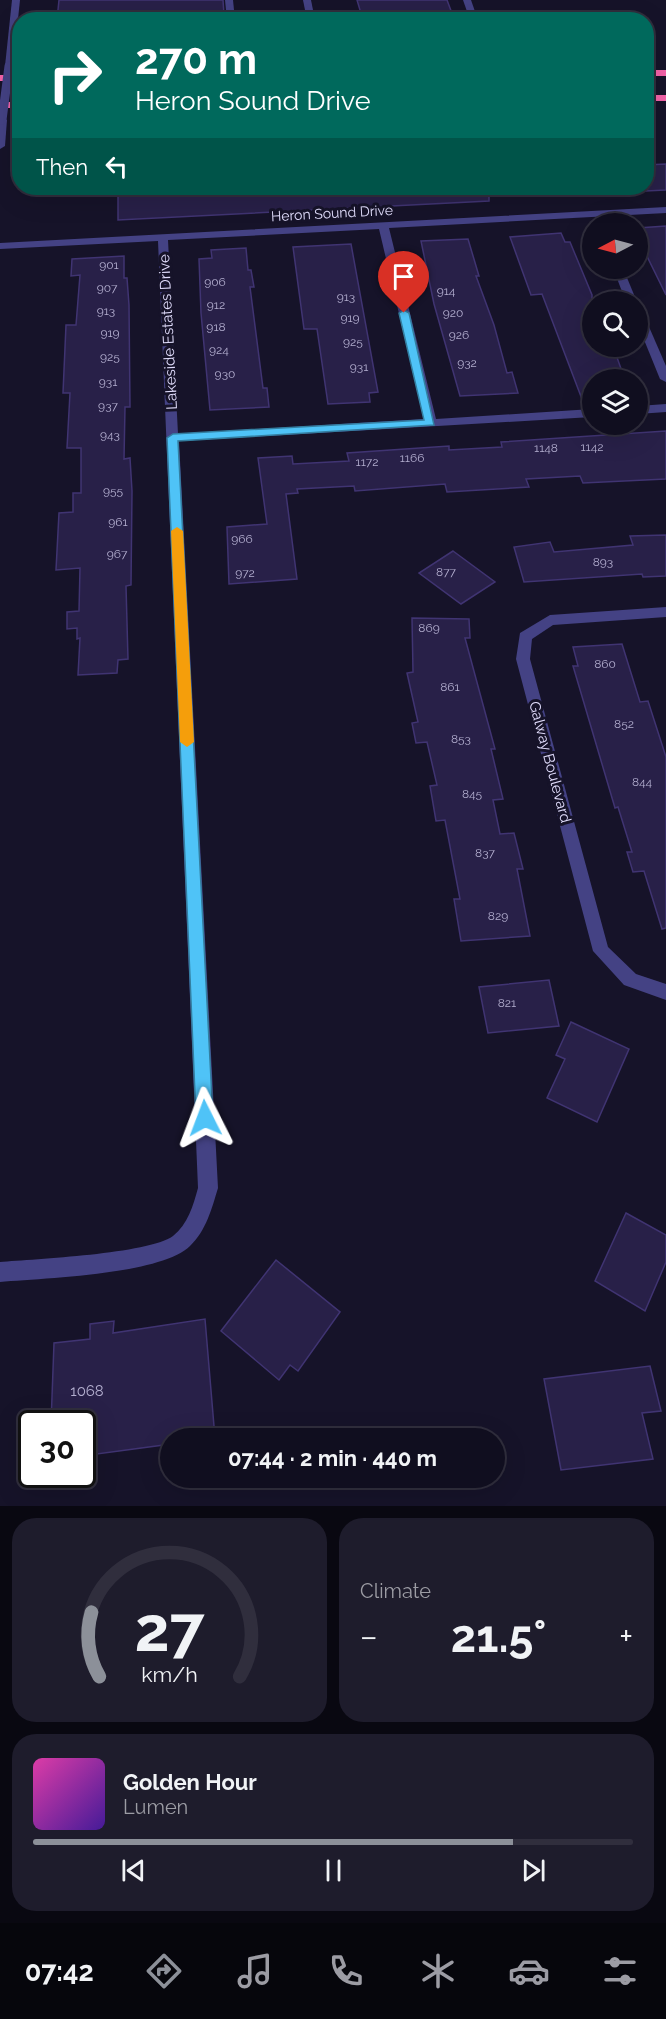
<!DOCTYPE html>
<meta charset="utf-8">
<style>
:root{--surface:#100e1f;--page:#1e1c2c;--text:#f1f3f6;--muted:#9c9ca4;--line:#302e3d;--accent:#8c9099}
body{margin:0;font-family:Raleway,sans-serif;background:var(--page);color:var(--text);height:100vh;display:flex;flex-direction:column;font-size:22px;white-space:nowrap}
*{box-sizing:border-box;margin:0}
p{font-size:20px;color:var(--muted)}
.icon{flex:none;width:33px;height:33px;fill:none;stroke:currentColor;stroke-width:2;stroke-linecap:round;stroke-linejoin:round}
.map{position:relative;height:1506px;overflow:hidden}
.side{display:flex;flex-direction:column;gap:12px;padding:12px;background:#090811;flex:1}
.side>*{flex:none}
.guide{position:absolute;left:12px;top:12px;width:642px;height:183px;border-radius:24px;box-shadow:0 6px 24px #0002,0 0 0 2px var(--line);background:#00695c;color:#fff;overflow:hidden}
.needle{width:39px;rotate:264deg}
.buttons{position:absolute;left:582px;top:213px;display:grid;gap:12px}
.buttons a{display:grid;place-items:center;width:66px;height:66px;border-radius:50%;background:var(--surface);box-shadow:0 6px 24px #0002,0 0 0 2px var(--line);font-size:30px}
.speed{position:absolute;left:18px;top:1410px;display:flex;gap:12px;font-size:30px;font-weight:700;text-align:center}
.speed>*{display:grid;place-content:center;width:78px;height:78px;border-radius:50%;background:var(--surface);box-shadow:0 6px 24px #0002,0 0 0 2px var(--line);line-height:1}
.speed .limit{border:3px solid #111;border-radius:9px;background:#fff;color:#111}
.pin{position:absolute;display:grid;place-items:center;width:51px;height:51px;color:#fff;margin:-62px -26px;border-radius:50% 50% 50% 0;rotate:-45deg;box-shadow:0 0 6px #0007}
.pin .icon{rotate:45deg}
.me{position:absolute;width:66px;margin:-33px;rotate:357deg;stroke-linejoin:round;filter:drop-shadow(0 0 4px #0008)}
.turn{display:flex;align-items:center;gap:21px;height:126px;padding:0 24px;font-size:27px}
.turn .icon{width:78px;height:78px;stroke-width:2.5}
.turn b{display:block;font-size:42px;line-height:51px}
.then{display:flex;align-items:center;height:57px;padding:0 24px;background:#0003;gap:12px;font-size:22px}
.big{font-size:45px;font-weight:700;line-height:1.1}
.side .card{flex:1;display:flex;flex-direction:column;justify-content:center;gap:9px;min-width:0;padding:0 21px;border-radius:24px;background:var(--page)}
.side .dial{align-items:center;gap:0}
.dial svg{height:156px;overflow:visible;fill:none;stroke:var(--line);stroke-width:7;stroke-linecap:round;text-anchor:middle}
.dial text{fill:var(--text);stroke:none}
.song{display:flex;align-items:center;gap:18px}
.cover{width:72px;height:72px;border-radius:9px;background:linear-gradient(135deg,hsl(320 70% 55%),hsl(260 70% 35%))}
.played{height:6px;border-radius:3px;background:linear-gradient(90deg,var(--accent) 80%,var(--line) 80%)}
.keys{display:flex;justify-content:space-around;direction:ltr}
.heat{display:flex;justify-content:space-between;align-items:center;font-size:33px;direction:ltr}
.side .tiles{flex:1;display:grid;gap:12px;grid-template-columns:1fr 1fr}
.card:last-child{grid-column:span 2}
.trip{position:absolute;left:160px;top:1428px;width:345px;height:60px;border-radius:30px;background:var(--surface);box-shadow:0 6px 24px #0002,0 0 0 2px var(--line);font-weight:700;line-height:60px;text-align:center}
.menu{display:flex;height:96px;justify-content:space-around;align-items:center;background:#06060c;color:var(--muted)}
.menu .icon{width:42px;height:42px}
.menu .active{color:var(--accent)}
.menu b{font-size:27px;color:var(--text)}
.map>svg:first-child{display:block}
</style>
<div class="map">
<svg width="666" height="1506" viewBox="0 0 666 1506">
<rect width="100%" height="100%" fill="#161329"/>
<g fill="#282048" stroke="#403472" stroke-width="1.5">
<polygon points="59,0 223,0 224,15 57,20"/>
<polygon points="357,0 447,0 453,16 363,20"/>
<polygon points="666,164 666,190 646,191 646,165"/>
<polygon points="191,188 489,188 489,201 118,220 118,192 191,191"/>
<polygon points="666,226 666,295 638,238 638,228"/>
<polygon points="561,233 565,242 570,242 592,295 592,346 614,349 625,380 592,380 592,407 585,407 542,294 531,295 510,237"/>
<polygon points="468,239 479,276 476,276 494,325 507,373 512,372 518,393 460,396 434,304 421,241"/>
<polygon points="351,244 378,392 369,393 370,402 328,404 317,329 304,329 293,247"/>
<polygon points="246,248 248,270 251,270 254,287 250,287 263,388 267,388 269,407 210,410 201,313 199,259 212,258 211,250"/>
<polygon points="124,256 124,278 127,278 129,305 130,407 125,407 124,459 130,458 132,491 131,585 126,586 128,659 118,660 117,673 78,675 80,638 77,639 77,628 67,629 67,612 79,611 80,568 56,570 59,513 73,512 73,493 81,493 81,448 67,448 70,393 63,393 66,325 76,325 80,275 71,276 72,259"/>
<polygon points="666,431 666,479 583,483 580,476 526,479 529,487 447,492 445,484 355,491 354,486 297,489 298,493 286,494 297,579 229,584 227,527 267,524 258,458 292,456 293,464 349,461 347,453 449,446 449,450 502,447 501,442"/>
<polygon points="666,535 666,576 643,577 642,574 524,582 514,547 550,542 554,552 633,545 630,536"/>
<polygon points="453,551 495,582 461,604 419,573"/>
<polygon points="412,618 469,619 470,638 465,638 495,749 491,749 503,799 493,800 500,834 514,833 523,869 517,869 530,936 461,941 454,899 460,899 445,820 436,821 430,786 437,785 427,742 416,743 412,723 418,722 407,673 413,672"/>
<polygon points="622,644 640,702 648,701 666,757 666,928 662,929 644,871 633,872 627,852 632,852 618,807 615,808 573,666 578,666 573,647"/>
<polygon points="549,980 559,1026 488,1033 479,987"/>
<polygon points="571,1022 629,1049 597,1122 547,1098 565,1059 556,1055"/>
<polygon points="626,1213 666,1235 666,1262 645,1311 595,1281"/>
<polygon points="276,1260 340,1312 298,1371 290,1365 279,1380 221,1331"/>
<polygon points="205,1319 215,1438 171,1438 171,1444 82,1456 82,1424 51,1424 54,1343 90,1339 90,1324 114,1321 113,1333"/>
<polygon points="650,1366 661,1411 642,1413 653,1459 561,1470 544,1379"/>
</g>
<g fill="none" stroke-linecap="round" stroke-linejoin="round">
<g fill="#444284" fill-rule="evenodd">
<polygon points="12,0 20,0 13,66 9,69 5,66"/>
<polygon points="225,0 233,0 235,20 227,20"/>
<polygon points="303,0 311,0 315,20 307,20"/>
<polygon points="463,0 471,0 478,20 470,20"/>
<polygon points="2,117 7,120 5,146 0,149 0,118"/>
<path d="M666,207V213L389,228L436,419L592,409V417L179,441L218,1188C212,1208 206,1231 190,1246C160,1275 43,1278 0,1282V1262C35,1259 148,1254 173,1236C188,1224 193,1206 198,1188L158,241L0,249V243ZM379,229L424,419L178,434L168,240Z"/>
<polygon points="613,268 623,268 637,302 626,302"/>
<polygon points="638,310 643,313 666,366 666,382 660,379 638,325"/>
<polygon points="666,404 666,412 638,414 638,406"/>
<polygon points="666,607 666,617 553,625 532,639 530,659 608,947 636,974 666,984 666,1000 624,985 593,951 516,659 520,633 550,615"/>
</g>
<g fill="#f362a8" fill-rule="evenodd">
<rect x="646" y="70" width="20" height="6"/>
<rect x="0" y="75" width="20" height="6"/>
<rect x="646" y="95" width="20" height="6"/>
<rect x="0" y="102" width="20" height="6"/>
</g>
<polyline stroke="#444284" stroke-width="9" points="2,120 9,66"/>
</g>
<polygon fill="#4fc3f7" stroke="#337fa1" stroke-width="1.5" points="404,310 409,313 434,425 178,441 213,1118 211,1124 205,1126 199,1124 196,1118 167,438 173,434 424,420 399,313"/>
<polygon fill="#f59e0b" points="177,527 183,531 194,742 187,747 180,742 171,531"/>
<g text-anchor="middle" stroke-width="6" stroke-linejoin="round" paint-order="stroke">
<g font-size="12" fill="#b3aecf">
<text x="109" y="269">901</text>
<text x="215" y="286">906</text>
<text x="107" y="292">907</text>
<text x="446" y="295">914</text>
<text x="346" y="301">913</text>
<text x="216" y="309">912</text>
<text x="106" y="315">913</text>
<text x="453" y="317">920</text>
<text x="350" y="322">919</text>
<text x="216" y="331">918</text>
<text x="110" y="337">919</text>
<text x="459" y="339">926</text>
<text x="353" y="346">925</text>
<text x="219" y="354">924</text>
<text x="110" y="361">925</text>
<text x="467" y="367">932</text>
<text x="359" y="371">931</text>
<text x="225" y="378">930</text>
<text x="108" y="386">931</text>
<text x="108" y="410">937</text>
<text x="110" y="439">943</text>
<text x="592" y="451">1142</text>
<text x="546" y="452">1148</text>
<text x="412" y="462">1166</text>
<text x="367" y="466">1172</text>
<text x="113" y="495">955</text>
<text x="118" y="526">961</text>
<text x="242" y="543">966</text>
<text x="117" y="558">967</text>
<text x="603" y="566">893</text>
<text x="446" y="576">877</text>
<text x="245" y="577">972</text>
<text x="429" y="632">869</text>
<text x="605" y="668">860</text>
<text x="450" y="691">861</text>
<text x="624" y="728">852</text>
<text x="461" y="743">853</text>
<text x="642" y="786">844</text>
<text x="472" y="798">845</text>
<text x="485" y="857">837</text>
<text x="498" y="920">829</text>
<text x="507" y="1007">821</text>
</g>
<g font-size="14" fill="#e1ddfc" stroke="#161329">
<text transform="translate(332 213) rotate(-3)" y="5">Heron Sound Drive</text>
</g>
<g font-size="15" fill="#e1ddfc" stroke="#161329">
<text transform="translate(168 332) rotate(-93)" y="5">Lakeside Estates Drive</text>
<text transform="translate(550 762) rotate(75)" y="5">Galway Boulevard</text>
</g>
<g font-size="15" fill="#b3aecf">
<text x="87" y="1396">1068</text>
</g>
</g>
</svg>
<div class="buttons">
<a><svg class="needle" viewBox="-14 -14 28 28"><path d="M0-13l5 13h-10z" fill="#e53935"/><path d="M0 13l5-13h-10z" fill="#9c9ca4"/></svg></a>
<a><svg class="icon" aria-label="search" viewBox="0 0 24 24"><circle cx="10" cy="10" r="6"/><path d="M15 15l6 6"/></svg></a>
<a><svg class="icon" aria-label="layers" viewBox="0 0 24 24"><path d="M12 4l9 5-9 5-9-5zM3 14l9 5 9-5"/></svg></a>
</div>
<div class="speed"><div class="limit">30</div></div>
<div class="pin" style="left:404px;top:313px;background:#d93025"><svg class="icon" aria-label="arrive" viewBox="0 0 24 24"><path d="M6 21V4h12l-3 4 3 4H6"/></svg></div>
<svg class="me" style="left:205px;top:1118px" viewBox="-20 -20 40 40"><path d="M0-17L14 15 0 8-14 15z" fill="#4fc3f7" stroke="#fff" stroke-width="4"/></svg>
<div class="trip">07:44 · 2 min · 440 m</div>
<div class="guide">
<div class="turn"><svg class="icon" aria-label="right" viewBox="0 0 24 24"><path d="M7 20v-9h11M14 6l5 5-5 5"/></svg><div><b>270 m</b>Heron Sound Drive</div></div>
<div class="then">Then<svg class="icon" aria-label="left" viewBox="0 0 24 24"><path d="M17 20v-9H6M10 6l-5 5 5 5"/></svg></div>
</div>
</div>
<section class="side">
<div class="tiles">
<div class="card dial"><svg viewBox="0 0 100 80">
<path d="M14 69A42 42 0 1 1 86 69"/>
<path d="M14 69A42 42 0 0 1 10 36" stroke="#8c9099"/>
<text x="50" y="56" font-size="32" font-weight="700">27</text>
<text x="50" y="72" font-size="11">km/h</text>
</svg></div>
<div class="card"><p>Climate</p>
<div class="heat"><a>−</a><b class="big">21.5°</b><a>+</a></div>
</div>
<div class="card">
<div class="song"><i class="cover"></i><div><b>Golden Hour</b><p>Lumen</p></div></div>
<div class="played"></div>
<div class="keys"><svg class="icon" aria-label="previous" viewBox="0 0 24 24"><path d="M18 5L8 12l10 7zM5 5v14"/></svg><svg class="icon" aria-label="pause" viewBox="0 0 24 24"><path d="M8 5v14M16 5v14"/></svg><svg class="icon" aria-label="next" viewBox="0 0 24 24"><path d="M6 5l10 7-10 7zM19 5v14"/></svg></div>
</div>
</div>
</section>
<nav class="menu">
<b>07:42</b>
<svg class="icon active" aria-label="directions" viewBox="0 0 24 24"><path d="M12 3l9 9-9 9-9-9zM9 14v-3h6M13 9l2 2-2 2"/></svg>
<svg class="icon" aria-label="music" viewBox="0 0 24 24"><path d="M9 18V5l10-2v13"/><circle cx="6" cy="18" r="3"/><circle cx="16" cy="16" r="3"/></svg>
<svg class="icon" aria-label="phone" viewBox="0 0 24 24"><path d="M5 4h4l2 5-3 2q2 4 5 5l2-3 5 2v4C11 20 4 13 5 4z"/></svg>
<svg class="icon" aria-label="climate" viewBox="0 0 24 24"><path d="M12 3v18M4 7l16 10M4 17L20 7"/></svg>
<svg class="icon" aria-label="car" viewBox="0 0 24 24"><path d="M5 17H2v-5l4-1 3-4h7l3 4 3 1v5h-3M9 17h6M6 11h13"/><circle cx="7" cy="17" r="2"/><circle cx="17" cy="17" r="2"/></svg>
<svg class="icon" aria-label="filters" viewBox="0 0 24 24"><path d="M4 7h16M4 17h16"/><circle cx="9" cy="7" r="2"/><circle cx="15" cy="17" r="2"/></svg>
</nav>
